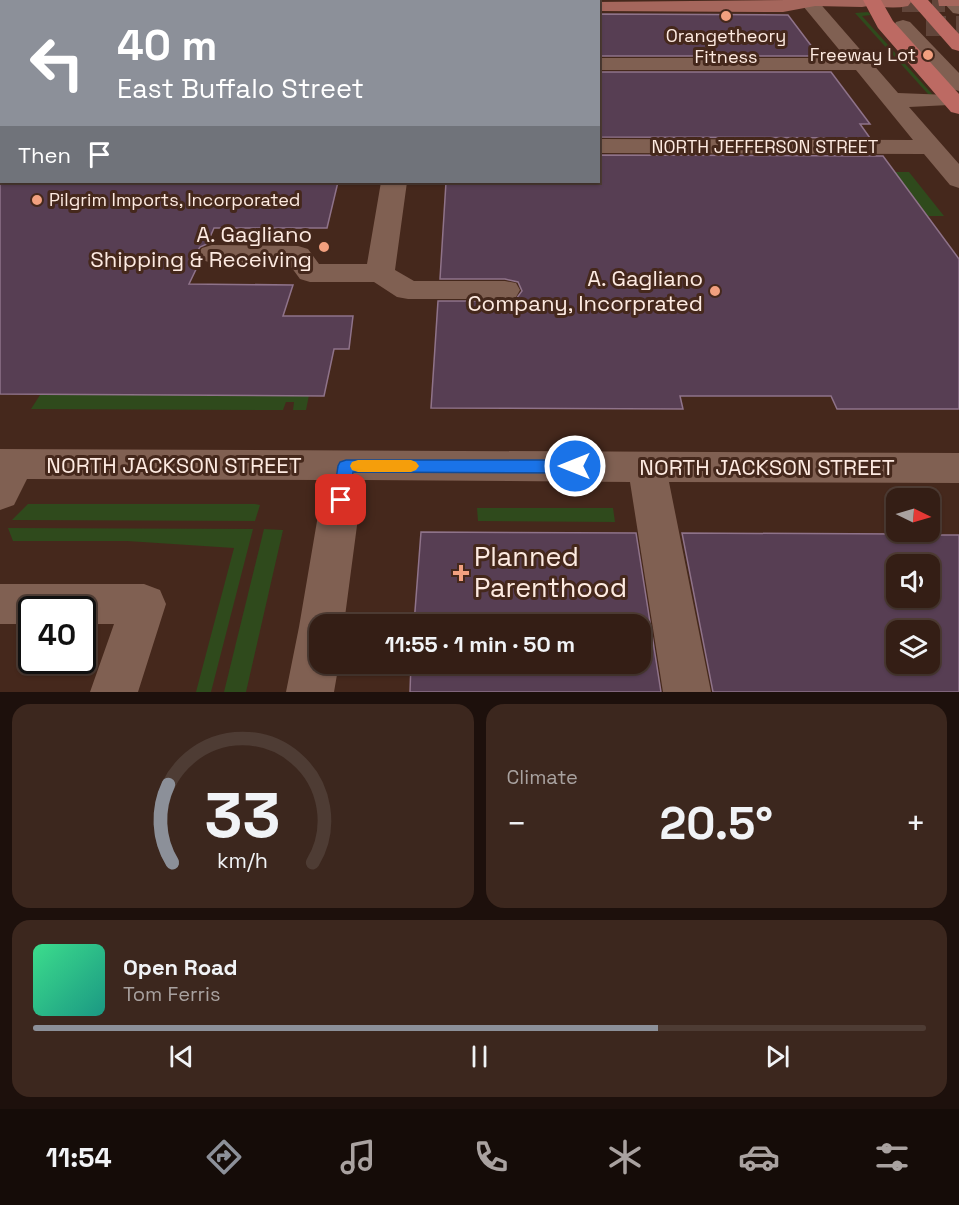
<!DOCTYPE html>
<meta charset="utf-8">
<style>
:root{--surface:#341e15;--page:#3c271e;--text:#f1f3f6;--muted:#a9a2a0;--line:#4e3c34;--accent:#8c9099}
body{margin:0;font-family:"Space Grotesk",sans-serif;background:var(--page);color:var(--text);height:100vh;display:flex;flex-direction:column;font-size:22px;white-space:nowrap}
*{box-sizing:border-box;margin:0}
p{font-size:20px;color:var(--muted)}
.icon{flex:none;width:33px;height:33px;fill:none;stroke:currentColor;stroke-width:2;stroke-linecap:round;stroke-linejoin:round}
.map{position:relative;height:692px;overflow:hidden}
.sheet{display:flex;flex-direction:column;gap:12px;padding:12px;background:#1d100c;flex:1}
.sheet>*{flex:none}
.top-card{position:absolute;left:0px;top:0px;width:600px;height:183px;box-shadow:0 2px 4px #0004,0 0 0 2px var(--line);background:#8c9099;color:#fff;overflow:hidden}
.needle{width:39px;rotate:95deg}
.fabs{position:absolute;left:886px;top:488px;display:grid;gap:12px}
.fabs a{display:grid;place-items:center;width:54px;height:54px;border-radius:12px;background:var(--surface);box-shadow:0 2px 4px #0004,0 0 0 2px var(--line);font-size:30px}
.speed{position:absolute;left:18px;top:596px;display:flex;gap:12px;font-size:30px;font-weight:700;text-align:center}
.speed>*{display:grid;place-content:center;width:78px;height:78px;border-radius:50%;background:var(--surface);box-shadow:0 2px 4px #0004,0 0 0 2px var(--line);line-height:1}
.speed .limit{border:3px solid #111;border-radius:9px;background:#fff;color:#111}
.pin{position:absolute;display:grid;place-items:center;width:51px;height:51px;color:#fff;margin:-26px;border-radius:12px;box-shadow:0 3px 9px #0006}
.me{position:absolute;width:66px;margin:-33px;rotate:270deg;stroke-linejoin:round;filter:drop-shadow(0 0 4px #0008)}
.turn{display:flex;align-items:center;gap:21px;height:126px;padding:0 18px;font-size:27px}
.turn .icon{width:78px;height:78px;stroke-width:2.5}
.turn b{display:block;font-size:42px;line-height:51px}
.then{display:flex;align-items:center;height:57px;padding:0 18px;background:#0003;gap:12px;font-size:22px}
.big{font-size:45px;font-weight:700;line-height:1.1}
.sheet .widget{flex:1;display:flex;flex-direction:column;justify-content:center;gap:9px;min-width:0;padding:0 21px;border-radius:18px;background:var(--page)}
.sheet .dial{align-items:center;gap:0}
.dial svg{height:156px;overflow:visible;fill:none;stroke:var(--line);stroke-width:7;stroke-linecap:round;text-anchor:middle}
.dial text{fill:var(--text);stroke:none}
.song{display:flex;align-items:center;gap:18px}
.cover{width:72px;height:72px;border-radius:9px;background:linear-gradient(135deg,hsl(150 70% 55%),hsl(170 70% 35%))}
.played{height:6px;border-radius:3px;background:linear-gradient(90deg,var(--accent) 70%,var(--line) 70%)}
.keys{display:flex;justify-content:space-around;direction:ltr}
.heat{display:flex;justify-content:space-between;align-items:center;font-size:33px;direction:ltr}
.sheet .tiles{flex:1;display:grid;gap:12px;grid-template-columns:1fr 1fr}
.widget:last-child{grid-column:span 2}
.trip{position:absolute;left:309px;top:614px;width:342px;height:60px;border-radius:18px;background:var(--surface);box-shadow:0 2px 4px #0004,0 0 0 2px var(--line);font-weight:700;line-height:60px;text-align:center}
.menu{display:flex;height:96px;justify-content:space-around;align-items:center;background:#150c08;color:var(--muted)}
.menu .icon{width:42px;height:42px}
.menu .current{color:var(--accent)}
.menu b{font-size:27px;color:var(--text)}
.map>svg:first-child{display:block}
</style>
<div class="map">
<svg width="959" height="692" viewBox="0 0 959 692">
<rect width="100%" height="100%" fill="#45281c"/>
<g fill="#2f4a1c">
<polygon points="868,12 871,15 862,16 933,95 928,94 855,13"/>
<polygon points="895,172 909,172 944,216 928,216"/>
<polygon points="40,395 309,395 306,410 293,410 294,402 286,402 283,410 31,409"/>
<polygon points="28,504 255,504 260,505 255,521 12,520"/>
<polygon points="477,508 613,508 615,522 478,521"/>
<polygon points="8,528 253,529 211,692 196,692 234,548 127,541 13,541"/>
<polygon points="264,529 283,530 246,692 224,692"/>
</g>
<g fill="#573e53" stroke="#8f738a" stroke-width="1.5" fill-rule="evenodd">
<polygon points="598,14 788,15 819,56 598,56"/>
<polygon points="598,72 831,72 870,124 860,124 870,138 598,137"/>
<polygon points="598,155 883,156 959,259 959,409 837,409 831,396 680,396 683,409 431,408 438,301 505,301 516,299 522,291 518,282 505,279 440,279 446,182 598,182"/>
<polygon points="0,182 338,182 327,228 214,228 207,244 200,247 196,253 200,261 189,284 293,285 283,316 353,316 349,349 334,349 324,396 0,394"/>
<path d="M930,522L936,535H959V692H713L682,533L899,534L897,531H930ZM897,564H930V597H897ZM897,630H930V663H897Z"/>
<polygon points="421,532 636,533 661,692 410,692 411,663 640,663 640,624 414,624"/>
</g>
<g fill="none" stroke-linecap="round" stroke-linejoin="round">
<polyline stroke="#61453a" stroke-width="20" stroke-dasharray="20 10" stroke-linecap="butt" points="926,26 959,26"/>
<polyline stroke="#61453a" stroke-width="20" stroke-dasharray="20 10" stroke-linecap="butt" points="902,2 945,2"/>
<g fill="#806052" fill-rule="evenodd">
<polygon points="22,0 40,0 21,2"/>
<rect x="413" y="0" width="18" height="2"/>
<polygon points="802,0 817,0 898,93 949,95 952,100 949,105 909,107 959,164 959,188 950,185 924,154 598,153 598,139 913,140 856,70 598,70 598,58 846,58 803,6"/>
<polygon points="945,0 959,0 959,14 953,13 943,2"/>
<polygon points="0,20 2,20 0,32"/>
<polygon points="903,20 910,22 959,73 959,91 952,89 896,30 894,26 896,22"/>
<rect x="0" y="139" width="2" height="14"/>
<polygon points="381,182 407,182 395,270 414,281 505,281 516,283 520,290 516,297 505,299 408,299 397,297 374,282 310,282 300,279 289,264 212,263 202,260 198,254 202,248 212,245 298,246 308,249 319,264 367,264"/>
<polygon points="0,449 959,453 959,483 669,482 711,692 663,692 630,482 363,480 344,624 320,624 320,663 339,663 334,692 286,692 299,627 324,480 27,479 14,505 0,510"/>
<polygon points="0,584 144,584 160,590 166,604 138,692 90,692 114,624 82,624 82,609 32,609 32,624 0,624"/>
</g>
<g fill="#a5665c" fill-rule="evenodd">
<polygon points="168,0 186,0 168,2"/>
<polygon points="787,0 869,0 871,2 868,6 862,7 815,6 783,12 598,11 598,2 595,2"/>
<path d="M877,0H909L911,2L908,6C898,8 888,8 878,6Z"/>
<polygon points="938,0 959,0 959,6 939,6"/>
<polygon points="0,1 5,2 2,2 2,11"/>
</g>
<g fill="#bd6a63" fill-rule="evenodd">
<polygon points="863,0 881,0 893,21 959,94 959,114 951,112 878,28"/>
<polygon points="909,0 928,0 959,34 959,51 952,49"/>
</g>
</g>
<polygon fill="#1a73e8" stroke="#114b97" stroke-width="1.5" points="346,460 575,460 581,462 583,466 581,471 575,473 353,472 347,504 341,506 335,504 333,500 338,466 340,462"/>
<polygon fill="#f59e0b" points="358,460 411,460 416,462 419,466 416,470 411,472 358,472 352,470 350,466 352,462"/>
<g fill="#f2a07f" stroke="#45281c" stroke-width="2">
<circle cx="726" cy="16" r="6"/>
<circle cx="928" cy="55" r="6"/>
<circle cx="37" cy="200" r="6"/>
<circle cx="324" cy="247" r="6"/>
<circle cx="715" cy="291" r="6"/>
<path d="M458 564h6v6h6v6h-6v6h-6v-6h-6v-6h6z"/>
</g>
<g text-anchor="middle" stroke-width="6" stroke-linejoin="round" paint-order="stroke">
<g font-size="18" fill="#fdeae1" stroke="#45281c">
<text x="726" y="42">Orangetheory<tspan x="726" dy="21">Fitness</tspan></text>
<text x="916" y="61" text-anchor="end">Freeway Lot</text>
<text x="49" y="206" text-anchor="start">Pilgrim Imports, Incorporated</text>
</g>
<g font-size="18" fill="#fdeae1" stroke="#45281c">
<text x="765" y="153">NORTH JEFFERSON STREET</text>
</g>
<g font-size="22" fill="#fdeae1" stroke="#45281c" text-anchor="end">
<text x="312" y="242">A. Gagliano<tspan x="312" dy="25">Shipping &amp; Receiving</tspan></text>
<text x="703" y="286">A. Gagliano<tspan x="703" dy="25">Company, Incorprated</tspan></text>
</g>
<g font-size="22" fill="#fdeae1" stroke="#45281c">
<text x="174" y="473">NORTH JACKSON STREET</text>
<text x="767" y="475">NORTH JACKSON STREET</text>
</g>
<g font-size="27" fill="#fdeae1" stroke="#45281c" text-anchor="start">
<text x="474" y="566">Planned<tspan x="474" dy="31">Parenthood</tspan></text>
</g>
</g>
</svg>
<div class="fabs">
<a><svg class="needle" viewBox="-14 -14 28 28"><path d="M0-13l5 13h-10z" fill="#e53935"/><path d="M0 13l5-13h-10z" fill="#a9a2a0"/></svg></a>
<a><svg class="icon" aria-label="sound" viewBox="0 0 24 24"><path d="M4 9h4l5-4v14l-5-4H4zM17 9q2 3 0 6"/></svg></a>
<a><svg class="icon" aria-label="layers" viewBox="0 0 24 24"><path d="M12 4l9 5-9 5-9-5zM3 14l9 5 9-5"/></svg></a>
</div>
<div class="speed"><div class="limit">40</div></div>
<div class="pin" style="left:341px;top:500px;background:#d93025"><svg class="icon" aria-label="arrive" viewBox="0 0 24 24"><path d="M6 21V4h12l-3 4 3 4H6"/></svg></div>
<svg class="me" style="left:575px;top:466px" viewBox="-20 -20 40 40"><circle r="17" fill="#1a73e8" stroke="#fff" stroke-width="3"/><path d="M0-11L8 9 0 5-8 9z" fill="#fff"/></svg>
<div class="trip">11:55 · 1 min · 50 m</div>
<div class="top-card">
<div class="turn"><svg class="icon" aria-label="left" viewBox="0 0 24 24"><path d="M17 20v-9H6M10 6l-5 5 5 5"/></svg><div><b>40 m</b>East Buffalo Street</div></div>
<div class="then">Then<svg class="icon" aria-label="arrive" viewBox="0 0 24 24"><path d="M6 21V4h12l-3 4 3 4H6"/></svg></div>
</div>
</div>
<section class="sheet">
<div class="tiles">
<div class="widget dial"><svg viewBox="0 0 100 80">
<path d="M14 69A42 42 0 1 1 86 69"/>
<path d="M14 69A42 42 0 0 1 12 29" stroke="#8c9099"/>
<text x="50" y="56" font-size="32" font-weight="700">33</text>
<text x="50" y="72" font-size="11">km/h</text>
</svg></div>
<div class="widget"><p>Climate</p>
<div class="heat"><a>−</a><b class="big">20.5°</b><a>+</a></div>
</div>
<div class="widget">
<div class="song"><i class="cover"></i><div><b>Open Road</b><p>Tom Ferris</p></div></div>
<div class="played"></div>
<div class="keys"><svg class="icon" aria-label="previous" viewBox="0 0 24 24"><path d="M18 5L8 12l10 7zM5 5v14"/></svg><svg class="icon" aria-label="pause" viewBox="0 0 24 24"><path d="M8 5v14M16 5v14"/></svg><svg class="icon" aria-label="next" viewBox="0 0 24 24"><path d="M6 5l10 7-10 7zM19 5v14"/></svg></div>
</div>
</div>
</section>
<nav class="menu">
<b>11:54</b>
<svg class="icon current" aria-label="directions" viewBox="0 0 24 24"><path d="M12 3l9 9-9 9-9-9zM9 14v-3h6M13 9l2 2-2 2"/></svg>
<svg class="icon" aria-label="music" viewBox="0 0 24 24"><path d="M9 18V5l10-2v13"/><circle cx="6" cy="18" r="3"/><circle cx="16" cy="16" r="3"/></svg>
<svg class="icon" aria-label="phone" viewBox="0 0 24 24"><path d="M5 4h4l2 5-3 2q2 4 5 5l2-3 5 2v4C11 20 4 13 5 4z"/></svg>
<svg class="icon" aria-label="climate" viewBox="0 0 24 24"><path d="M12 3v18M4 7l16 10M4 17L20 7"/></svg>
<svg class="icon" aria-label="car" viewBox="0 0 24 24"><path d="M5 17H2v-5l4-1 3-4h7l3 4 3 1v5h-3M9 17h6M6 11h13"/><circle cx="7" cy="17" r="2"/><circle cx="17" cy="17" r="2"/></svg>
<svg class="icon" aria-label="filters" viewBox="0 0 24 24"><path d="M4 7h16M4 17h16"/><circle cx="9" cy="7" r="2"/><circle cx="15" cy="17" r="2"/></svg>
</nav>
